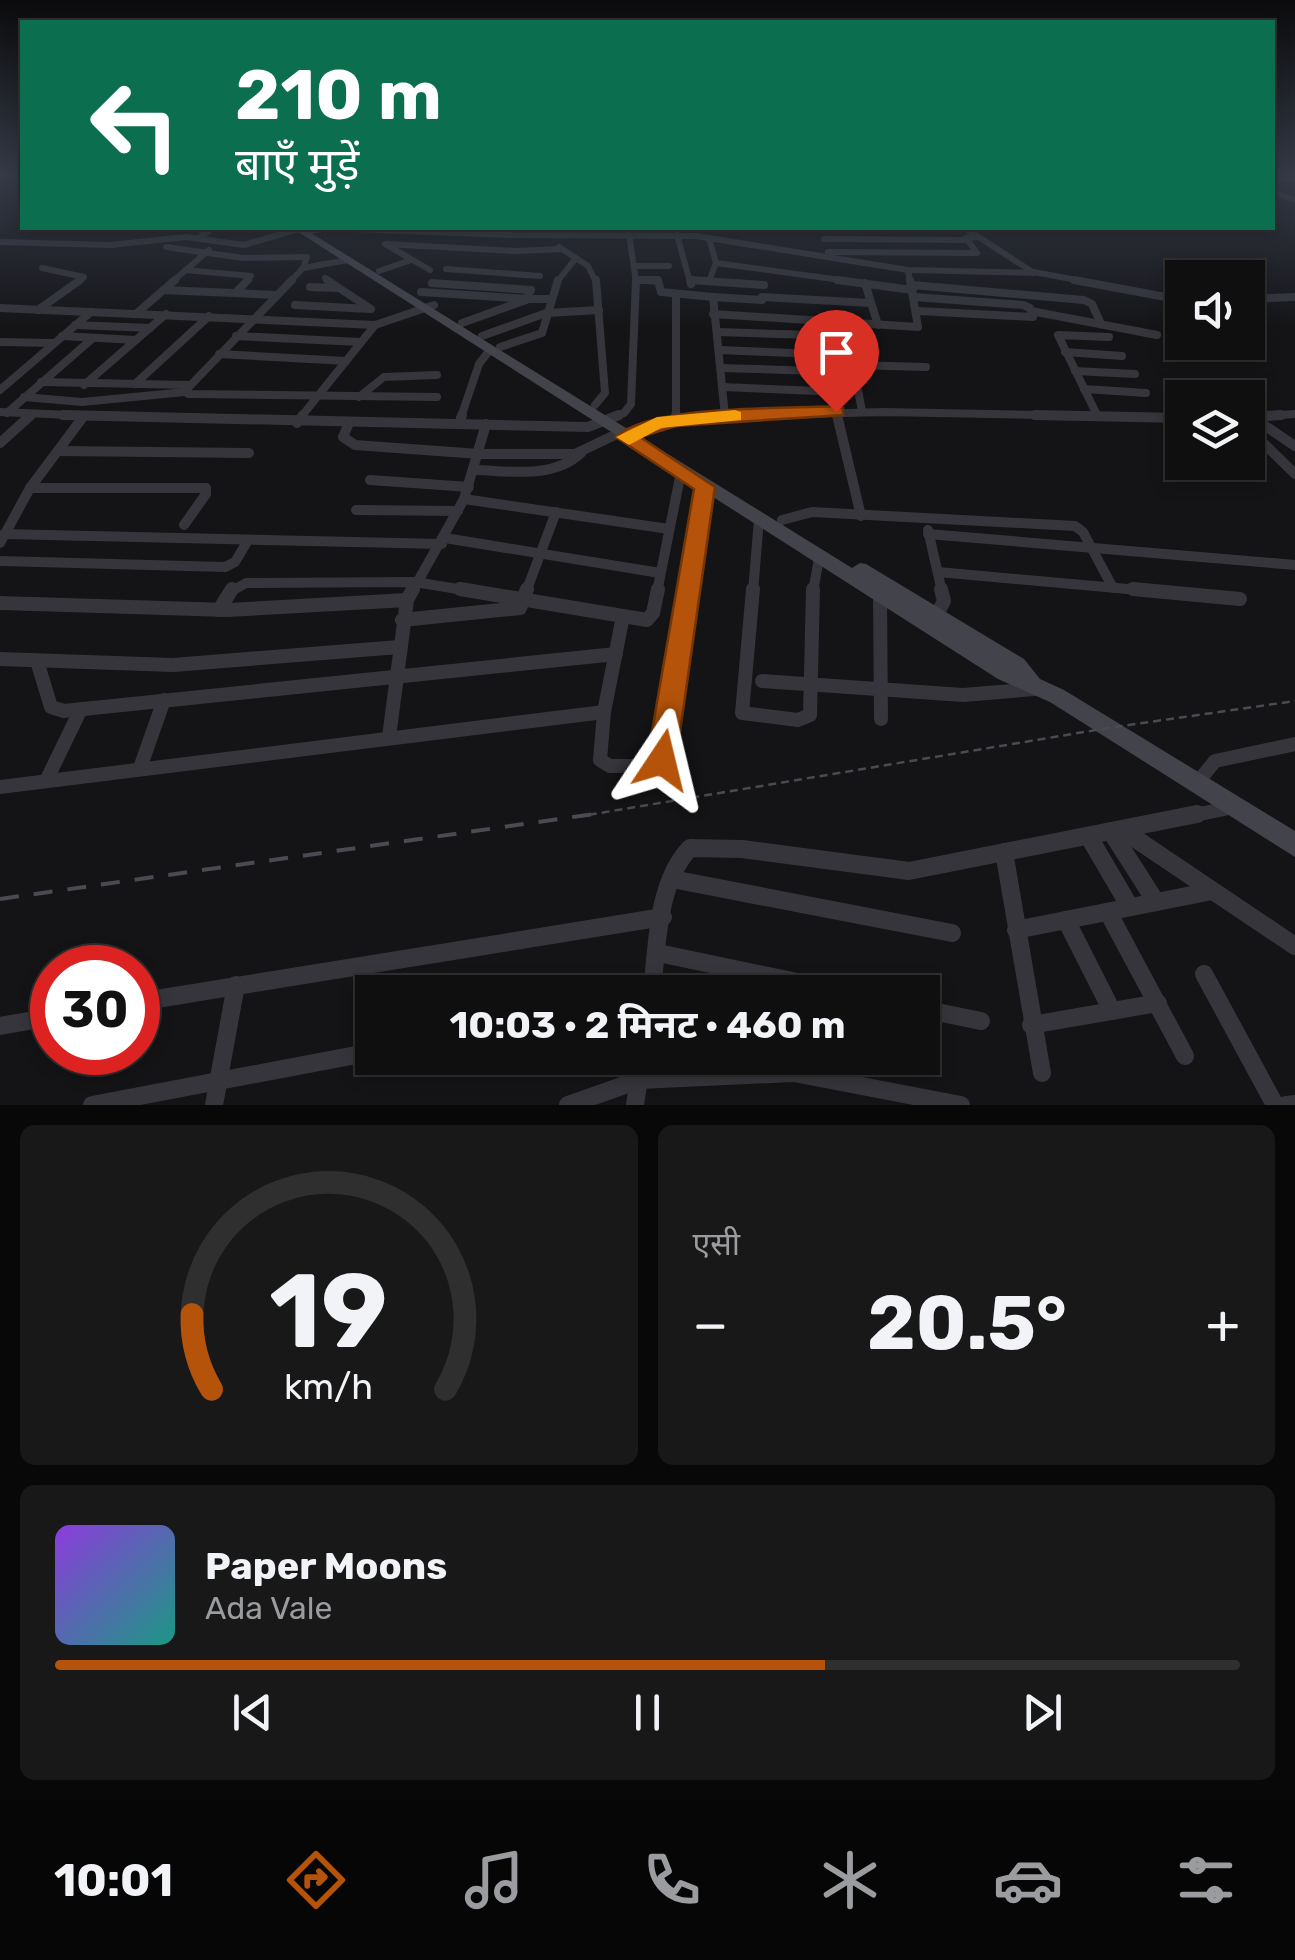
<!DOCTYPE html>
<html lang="hi">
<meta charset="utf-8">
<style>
:root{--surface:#0f0f10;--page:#181819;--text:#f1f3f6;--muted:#9b9c9f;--line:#2f2f30;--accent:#b45309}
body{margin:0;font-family:Rubik,"Noto Sans Devanagari",sans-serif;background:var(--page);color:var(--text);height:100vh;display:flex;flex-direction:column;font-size:38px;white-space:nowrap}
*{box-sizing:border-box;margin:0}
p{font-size:32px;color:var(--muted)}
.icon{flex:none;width:55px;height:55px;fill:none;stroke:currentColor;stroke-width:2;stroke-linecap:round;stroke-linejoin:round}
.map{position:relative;height:1105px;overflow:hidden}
.side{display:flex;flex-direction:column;gap:20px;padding:20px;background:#080809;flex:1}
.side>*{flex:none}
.guide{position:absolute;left:20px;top:20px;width:1255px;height:210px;border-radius:0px;box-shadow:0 5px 15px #0003,0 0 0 2px var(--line);background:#0b6e4f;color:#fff;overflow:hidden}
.buttons{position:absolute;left:1165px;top:260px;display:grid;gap:20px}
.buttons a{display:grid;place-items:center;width:100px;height:100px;border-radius:0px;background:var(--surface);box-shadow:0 5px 15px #0003,0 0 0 2px var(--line);font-size:50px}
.speed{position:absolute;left:30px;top:945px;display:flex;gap:20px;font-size:50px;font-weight:700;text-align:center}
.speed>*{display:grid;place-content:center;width:130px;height:130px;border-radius:50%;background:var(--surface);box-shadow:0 5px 15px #0003,0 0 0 2px var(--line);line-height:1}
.speed .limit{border:15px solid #d22;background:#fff;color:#111}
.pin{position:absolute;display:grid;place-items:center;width:85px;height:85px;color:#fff;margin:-102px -42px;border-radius:50% 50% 50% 0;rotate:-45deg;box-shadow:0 0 10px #0007}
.pin .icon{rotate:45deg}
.me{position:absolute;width:110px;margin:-55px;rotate:10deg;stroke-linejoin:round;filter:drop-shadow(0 0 8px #0008)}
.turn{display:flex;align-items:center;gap:35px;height:210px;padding:0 50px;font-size:45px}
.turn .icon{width:130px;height:130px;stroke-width:2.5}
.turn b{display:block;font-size:70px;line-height:85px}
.big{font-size:75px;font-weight:700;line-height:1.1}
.side .tile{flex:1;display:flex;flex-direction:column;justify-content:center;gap:15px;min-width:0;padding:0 35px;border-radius:15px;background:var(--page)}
.side .dial{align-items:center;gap:0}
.dial svg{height:260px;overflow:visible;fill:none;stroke:var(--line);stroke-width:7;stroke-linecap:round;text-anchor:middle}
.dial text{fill:var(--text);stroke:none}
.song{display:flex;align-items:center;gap:30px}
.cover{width:120px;height:120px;border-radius:15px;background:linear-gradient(135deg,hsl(270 70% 55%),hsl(170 70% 35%))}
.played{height:10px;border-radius:5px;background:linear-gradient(90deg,var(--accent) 65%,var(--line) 65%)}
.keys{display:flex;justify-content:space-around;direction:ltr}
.heat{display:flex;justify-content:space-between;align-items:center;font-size:55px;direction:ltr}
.side .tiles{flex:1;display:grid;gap:20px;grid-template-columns:1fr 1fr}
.tile:last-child{grid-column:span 2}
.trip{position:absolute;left:355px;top:975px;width:585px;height:100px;border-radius:0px;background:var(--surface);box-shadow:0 5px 15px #0003,0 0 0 2px var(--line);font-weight:700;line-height:100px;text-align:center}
.tabs{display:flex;height:160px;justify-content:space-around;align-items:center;background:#060606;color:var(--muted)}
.tabs .icon{width:70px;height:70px}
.tabs .active{color:var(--accent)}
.tabs b{font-size:45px;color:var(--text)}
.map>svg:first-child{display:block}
</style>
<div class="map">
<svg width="1295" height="1105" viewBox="0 0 1295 1105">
<rect width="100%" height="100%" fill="#141416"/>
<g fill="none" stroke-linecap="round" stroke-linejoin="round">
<g stroke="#35353b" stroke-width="6">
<polyline points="1272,180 1295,180"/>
<polyline points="1272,192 1295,200"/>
<polyline points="190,228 209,231 198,238"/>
<polyline points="800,228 826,229"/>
<polyline points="304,232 328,228 511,235 696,236 908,270 1034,273 965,228"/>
<polyline points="629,234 636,282"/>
<polyline points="677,235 690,282"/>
<polyline points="709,238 716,263 709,281"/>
<polyline points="824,239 967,240"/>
<polyline points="0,242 110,245 186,237 244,245 302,228"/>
<polyline points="166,247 243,258 307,257 303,268 290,282"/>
<polyline points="559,247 588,266 596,282"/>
<polyline points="828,252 977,253 966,238 977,237"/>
<polyline points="716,263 855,282"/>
<polyline points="634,266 669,266"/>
<polyline points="42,268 84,277 77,282"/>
<polyline points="303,268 348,260"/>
<polyline points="446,269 540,276"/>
<polyline points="185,270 251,276 245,282"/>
<polyline points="430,270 385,244 515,251 562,249"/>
<polyline points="908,270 910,282"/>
<polyline points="379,271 411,260"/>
<polyline points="1034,272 1087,282"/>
<polyline points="325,278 331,282"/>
<polyline points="636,280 659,282"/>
<polyline points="690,280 721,282"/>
<polyline points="172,282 209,250"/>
<polyline points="557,282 576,258"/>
</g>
<g stroke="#35353b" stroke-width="8">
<polyline points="292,280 186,390 188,394 437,397"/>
<polyline points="327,280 371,309"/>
<polyline points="636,280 658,280 661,292 713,297"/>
<polyline points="690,280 691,284"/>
<polyline points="690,280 764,285"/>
<polyline points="837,280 913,290"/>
<polyline points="1074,280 1182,300"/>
<polyline points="432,283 531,290 526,299"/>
<polyline points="865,283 878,325"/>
<polyline points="912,285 1084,300 1092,304 1101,324"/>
<polyline points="310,287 336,288"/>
<polyline points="163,290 276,295"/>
<polyline points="421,292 529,299"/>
<polyline points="235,293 248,280"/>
<polyline points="676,294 676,417"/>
<polyline points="762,297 870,303"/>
<polyline points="914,297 1023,305 1030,308 1033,317 918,311"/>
<polyline points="1248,299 1295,297"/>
<polyline points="295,305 370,309"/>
<polyline points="0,308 375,325"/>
<polyline points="38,310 80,280"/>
<polyline points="1031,311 1157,335"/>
<polyline points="137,313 175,280"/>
<polyline points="713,314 918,327 910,280"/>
<polyline points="462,323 529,299 551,299"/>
<polyline points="845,323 862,411"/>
<polyline points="75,325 150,328"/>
<polyline points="718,332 812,335"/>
<polyline points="62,336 136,340"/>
<polyline points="236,336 360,342"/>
<polyline points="482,336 546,313 599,310"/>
<polyline points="0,342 54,343"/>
<polyline points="500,347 542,333 558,280"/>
<polyline points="719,350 815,354"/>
<polyline points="1065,352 1122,356"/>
<polyline points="219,354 346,361"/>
<polyline points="816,364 926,367"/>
<polyline points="721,368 817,371"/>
<polyline points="1075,371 1135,374"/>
<polyline points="41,382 190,385"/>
<polyline points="135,384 209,316"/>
<polyline points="84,385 166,314"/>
<polyline points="722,387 819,391"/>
<polyline points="1084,389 1146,393"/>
<polyline points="0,390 91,312"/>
<polyline points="24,397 82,402 185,392"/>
<polyline points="359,397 384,377 437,375"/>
<polyline points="595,405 605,393 596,280"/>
<polyline points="0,412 117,417"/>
<polyline points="836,412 837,417"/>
<polyline points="7,413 93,338"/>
<polyline points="725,416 713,297 762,300"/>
<polyline points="301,417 375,325 434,305"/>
<polyline points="461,417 479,364 489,351"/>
<polyline points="612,417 624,413 631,404 636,280"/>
<polyline points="697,417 883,412 1144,417"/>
<polyline points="1098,417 1058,335 1109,337"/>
<polyline points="1252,417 1295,414"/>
</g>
<g stroke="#35353b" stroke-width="10">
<polyline points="63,415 588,427 619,415"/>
<polyline points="676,415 676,420"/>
<polyline points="837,415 861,516"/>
<polyline points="1035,415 1182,418"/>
<polyline points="1252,417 1295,446"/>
<polyline points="1252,417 1281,415"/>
<polyline points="297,423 303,415"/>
<polyline points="349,423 343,437 355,445 479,454 575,454 619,433"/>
<polyline points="459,424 462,415"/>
<polyline points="1248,428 1295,474"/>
<polyline points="626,437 663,423 726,415"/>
<polyline points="0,443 31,415"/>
<polyline points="58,451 249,453"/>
<path d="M476,470C511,471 553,479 581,453"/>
<polyline points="370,480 469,487"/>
<polyline points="30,488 206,488 206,494 184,525"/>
<polyline points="464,499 669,529"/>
<polyline points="356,510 458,511"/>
<polyline points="782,520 812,512 1075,526 1083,532 1113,588"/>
<polyline points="928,530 942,592"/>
<polyline points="4,534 442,544"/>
<polyline points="928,534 1295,565"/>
<polyline points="445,538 660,573"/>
<polyline points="0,543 30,488 83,417"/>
<polyline points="0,561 225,567 235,562 247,542"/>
<polyline points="938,572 1161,592"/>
<polyline points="230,592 246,583 415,582 476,592"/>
<polyline points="412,592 464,499 486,424"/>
<polyline points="526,592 556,512"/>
<polyline points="657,592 681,472"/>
<polyline points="688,592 705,487"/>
<polyline points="753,592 759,519"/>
<polyline points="813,592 819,558"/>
</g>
<g stroke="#35353b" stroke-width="14">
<polyline points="460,589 647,620 653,613 658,589"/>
<polyline points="753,589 742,713 798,720 810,715 813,589"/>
<polyline points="1133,589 1240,599"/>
<polyline points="880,595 881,719"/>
<polyline points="0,603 228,610 407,600"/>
<polyline points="219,610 232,589"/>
<polyline points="623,616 604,712 600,760 610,766 653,766 663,754 689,589"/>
<polyline points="936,616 944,601 941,589"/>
<polyline points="402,620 520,608 527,589"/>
<polyline points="0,659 173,665 399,647"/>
<polyline points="37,661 51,707 64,711 616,654"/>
<polyline points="762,681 963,695 1035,689"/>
<polyline points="389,737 407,600 413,589"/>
<polyline points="140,768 164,700"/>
<polyline points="47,779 81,709"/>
<polyline points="1197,783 1215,761 1295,744"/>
<polyline points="0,787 604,712"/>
<polyline points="1185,817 1234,807"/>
</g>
<g stroke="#35353b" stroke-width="18">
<polyline points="1124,831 1295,946"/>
<polyline points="1112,833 1156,902"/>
<polyline points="1089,837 1130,907"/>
<polyline points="1004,852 1042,1073"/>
<polyline points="672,879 952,933"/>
<polyline points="1108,912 1185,1056"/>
<polyline points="1066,920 1112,1011"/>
<polyline points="1016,930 1212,891"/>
<polyline points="658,953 845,992"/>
<polyline points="1204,974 1275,1105"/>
<path d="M652,992C657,947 657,882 690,848L742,849L909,871L1197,814"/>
<polyline points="138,1002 663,917"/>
<polyline points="922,1009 981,1021"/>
<polyline points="1031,1025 1158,1003"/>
<polyline points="0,1026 52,1017"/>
<polyline points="92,1105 372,1052"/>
<polyline points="214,1105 236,985"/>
<polyline points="568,1105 639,1080 794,1073 961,1105"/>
<polyline points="635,1105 642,1058"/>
<polyline points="1286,1105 1295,1104"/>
</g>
<polygon fill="#43444b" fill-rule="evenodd" points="292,228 303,228 852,568 860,563 866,564 1024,659 1040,679 1064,690 1295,831 1295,857 1050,702 998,679"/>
<polyline stroke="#4a4b52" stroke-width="2.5" stroke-dasharray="8 5" stroke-linecap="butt" points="576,817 1108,728 1295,701"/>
<polyline stroke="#4a4b52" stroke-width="4" stroke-dasharray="19 15" stroke-linecap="butt" points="0,899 594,814"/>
</g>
<linearGradient id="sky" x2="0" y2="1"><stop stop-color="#0b0b0c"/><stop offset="0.53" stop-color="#343a47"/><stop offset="1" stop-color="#343a47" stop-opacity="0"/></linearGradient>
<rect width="1295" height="330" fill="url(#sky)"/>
<path fill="#b45309" stroke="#753606" stroke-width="2.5" d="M836,406L843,408V415L676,426L640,437L715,487L676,760L672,770L662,774L651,770L647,760L694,489L616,437C649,404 786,409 836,406Z"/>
<polygon fill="#f59e0b" points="735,410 741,412 741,420 661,428 629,445 616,437 657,417"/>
</svg>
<div class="buttons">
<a><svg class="icon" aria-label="sound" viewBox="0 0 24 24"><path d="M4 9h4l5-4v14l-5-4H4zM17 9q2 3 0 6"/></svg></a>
<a><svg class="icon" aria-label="layers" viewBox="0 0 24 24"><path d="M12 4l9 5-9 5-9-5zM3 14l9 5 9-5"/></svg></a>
</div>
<div class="speed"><div class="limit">30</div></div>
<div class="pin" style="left:836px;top:412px;background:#d93025"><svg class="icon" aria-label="arrive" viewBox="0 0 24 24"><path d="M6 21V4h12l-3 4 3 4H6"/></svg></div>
<svg class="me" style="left:662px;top:760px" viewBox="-20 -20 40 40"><path d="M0-17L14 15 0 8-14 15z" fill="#b45309" stroke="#fff" stroke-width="4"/></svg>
<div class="trip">10:03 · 2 मिनट · 460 m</div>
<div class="guide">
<div class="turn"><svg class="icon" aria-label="left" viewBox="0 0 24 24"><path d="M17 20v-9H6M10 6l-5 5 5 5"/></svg><div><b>210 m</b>बाएँ मुड़ें</div></div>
</div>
</div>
<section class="side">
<div class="tiles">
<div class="tile dial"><svg viewBox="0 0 100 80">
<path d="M14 69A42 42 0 1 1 86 69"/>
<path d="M14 69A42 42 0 0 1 8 46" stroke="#b45309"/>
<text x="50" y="56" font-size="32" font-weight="700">19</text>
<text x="50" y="72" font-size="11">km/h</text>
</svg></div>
<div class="tile"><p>एसी</p>
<div class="heat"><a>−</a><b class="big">20.5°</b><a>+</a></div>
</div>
<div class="tile">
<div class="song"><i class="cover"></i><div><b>Paper Moons</b><p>Ada Vale</p></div></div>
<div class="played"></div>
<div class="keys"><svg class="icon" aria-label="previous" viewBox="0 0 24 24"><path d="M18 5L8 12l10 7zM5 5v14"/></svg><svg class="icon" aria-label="pause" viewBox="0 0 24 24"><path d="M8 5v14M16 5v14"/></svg><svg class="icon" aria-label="next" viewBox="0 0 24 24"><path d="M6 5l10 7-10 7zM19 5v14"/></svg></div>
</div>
</div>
</section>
<nav class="tabs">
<b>10:01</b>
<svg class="icon active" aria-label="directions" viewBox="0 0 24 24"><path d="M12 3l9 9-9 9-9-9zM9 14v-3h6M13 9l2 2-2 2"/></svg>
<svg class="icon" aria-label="music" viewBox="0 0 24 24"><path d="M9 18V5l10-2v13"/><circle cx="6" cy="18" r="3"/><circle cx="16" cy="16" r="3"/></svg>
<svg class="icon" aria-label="phone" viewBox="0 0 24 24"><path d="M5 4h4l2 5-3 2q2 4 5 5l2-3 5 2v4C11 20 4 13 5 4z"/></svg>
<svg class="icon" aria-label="climate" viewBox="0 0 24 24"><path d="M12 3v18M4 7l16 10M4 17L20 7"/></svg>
<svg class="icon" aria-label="car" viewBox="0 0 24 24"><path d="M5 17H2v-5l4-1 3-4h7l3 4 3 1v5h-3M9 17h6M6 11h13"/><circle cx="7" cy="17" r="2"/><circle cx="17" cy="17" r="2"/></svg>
<svg class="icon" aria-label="filters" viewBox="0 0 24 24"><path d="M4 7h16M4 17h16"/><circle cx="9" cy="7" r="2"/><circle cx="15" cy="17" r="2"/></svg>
</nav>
